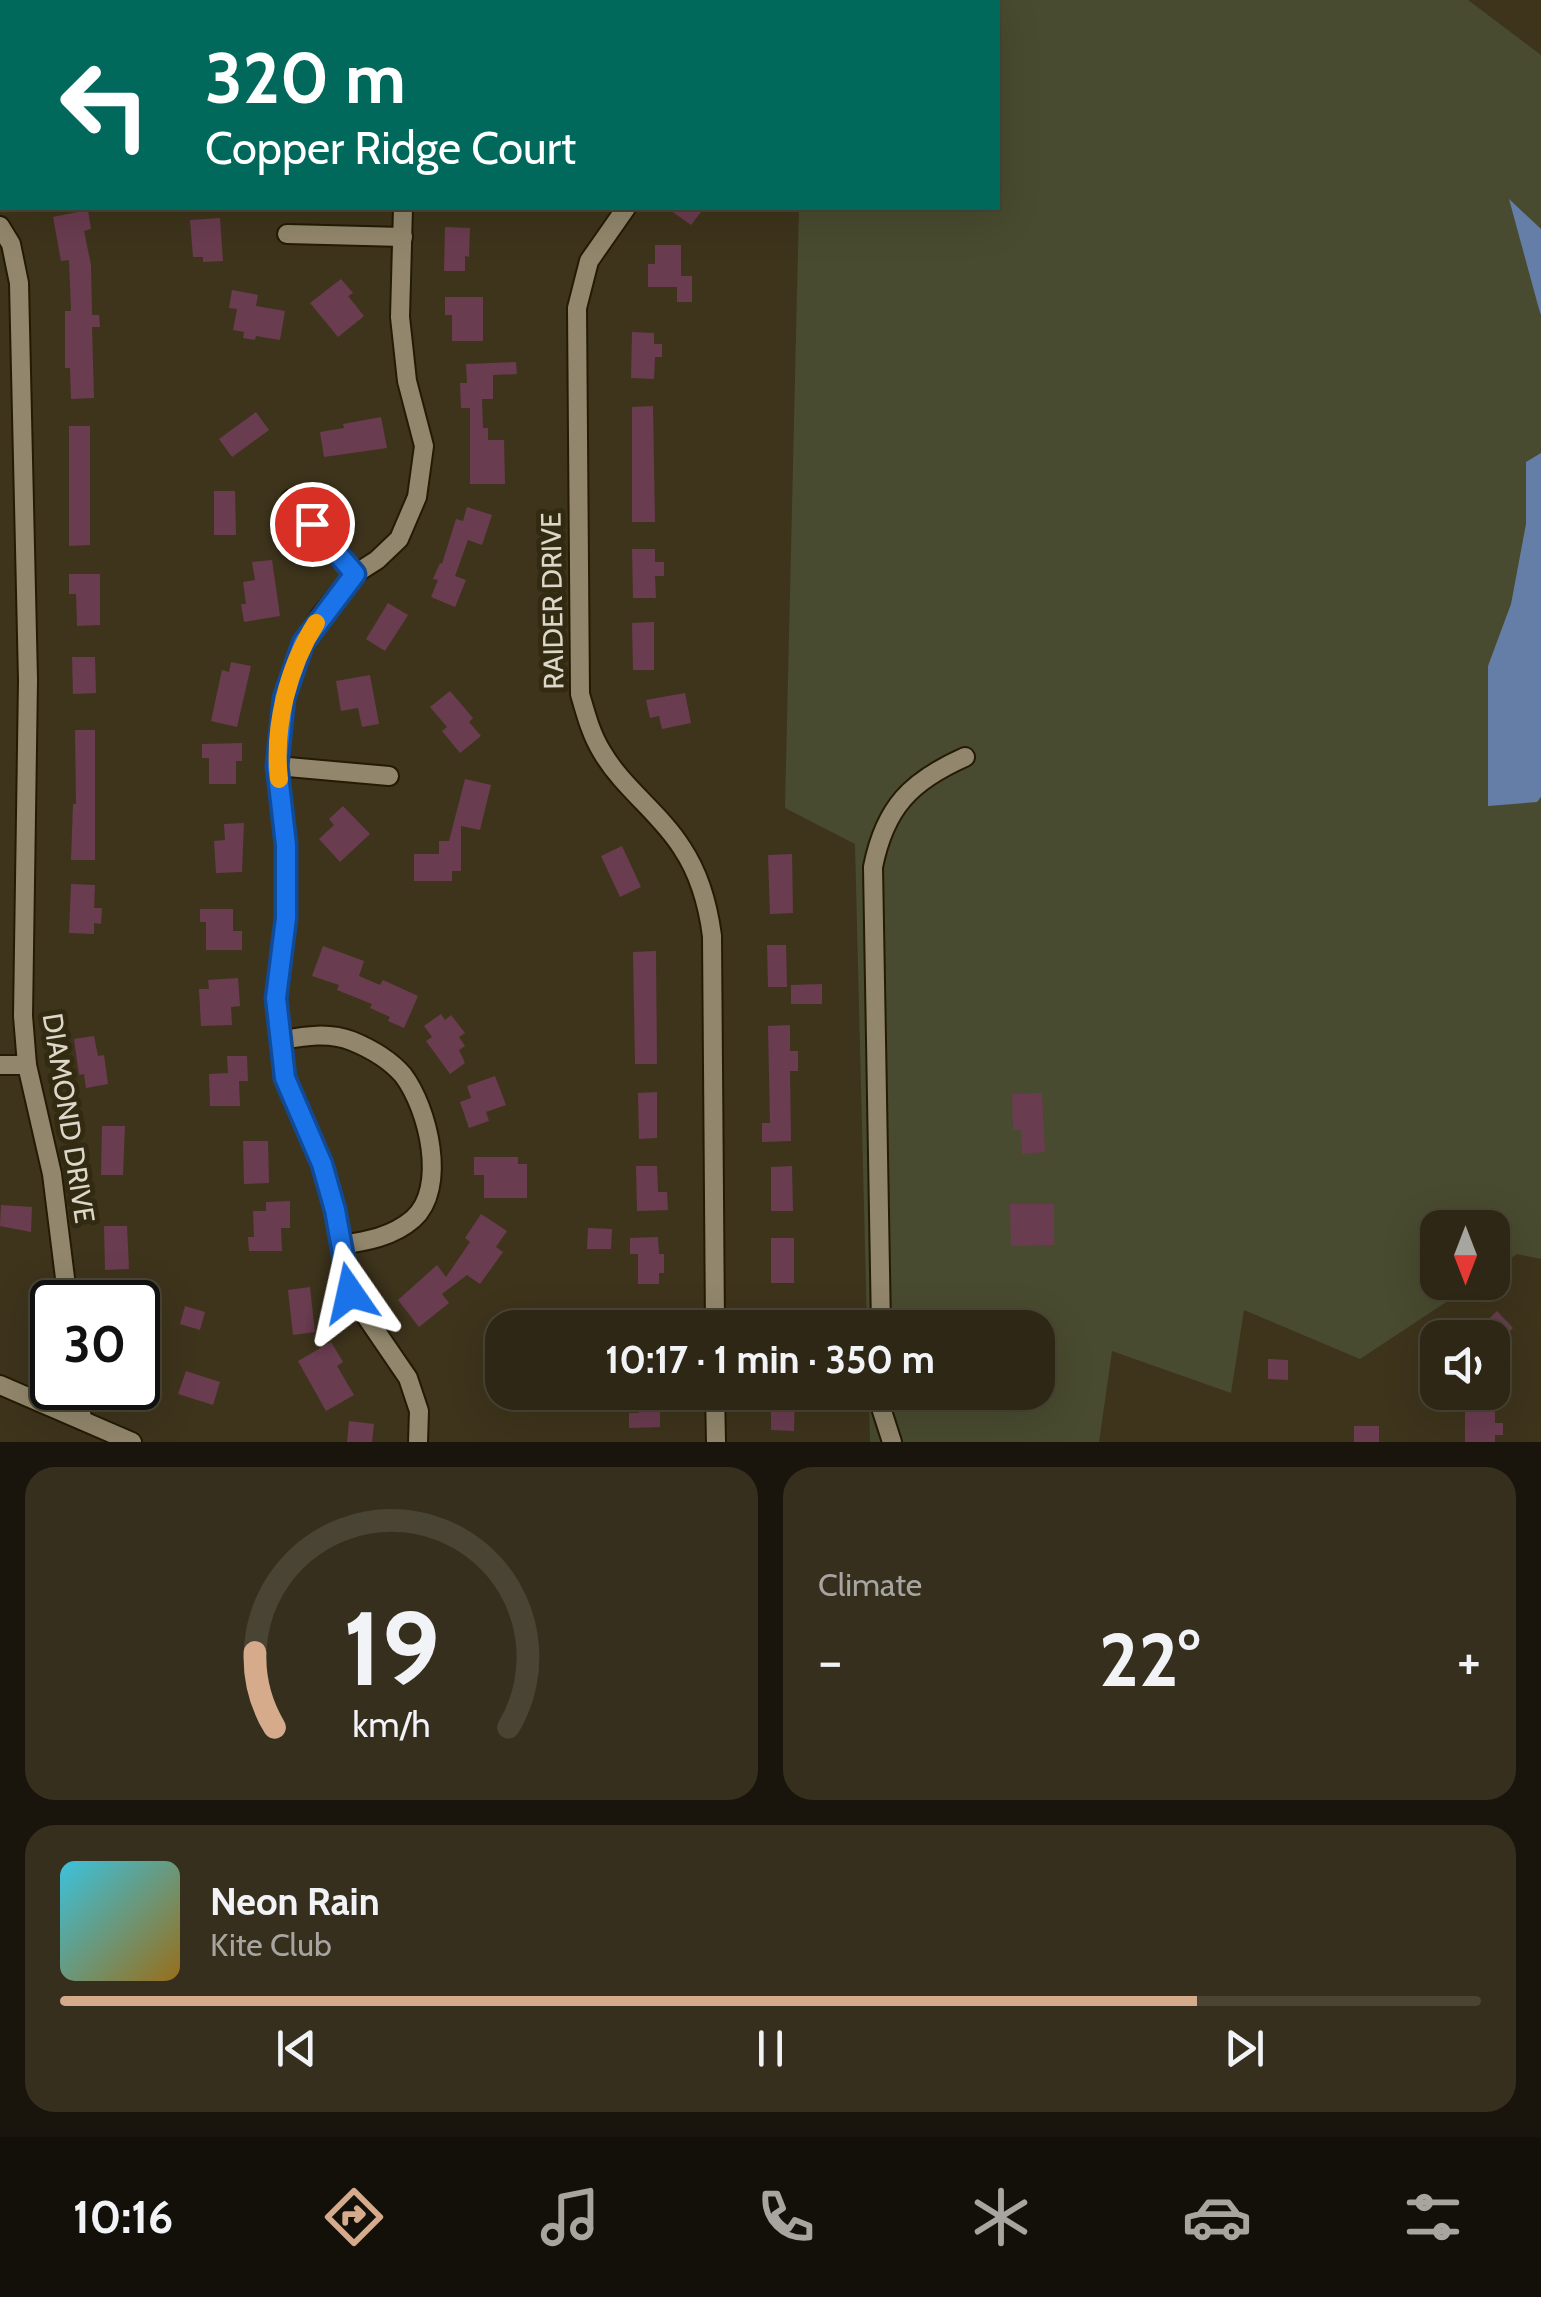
<!DOCTYPE html>
<meta charset="utf-8">
<style>
:root{--surface:#2e2715;--page:#362f1e;--text:#f1f3f6;--muted:#a7a5a0;--line:#494434;--accent:#d6ab8b}
body{margin:0;font-family:Cabin,sans-serif;background:var(--page);color:var(--text);height:100vh;display:flex;flex-direction:column;font-size:38px;white-space:nowrap}
*{box-sizing:border-box;margin:0}
p{font-size:32px;color:var(--muted)}
.icon{flex:none;width:55px;height:55px;fill:none;stroke:currentColor;stroke-width:2;stroke-linecap:round;stroke-linejoin:round}
.map{position:relative;height:1442px;overflow:hidden}
.sheet{display:flex;flex-direction:column;gap:25px;padding:25px;background:#19150c;flex:1}
.sheet>*{flex:none}
.top-card{position:absolute;left:0px;top:0px;width:1000px;height:210px;box-shadow:0 10px 40px #0002,0 0 0 2px var(--line);background:#00695c;color:#fff;overflow:hidden}
.needle{width:65px;rotate:180deg}
.buttons{position:absolute;left:1420px;top:1210px;display:grid;gap:20px}
.buttons a{display:grid;place-items:center;width:90px;height:90px;border-radius:20px;background:var(--surface);box-shadow:0 10px 40px #0002,0 0 0 2px var(--line);font-size:50px}
.speed{position:absolute;left:30px;top:1280px;display:flex;gap:20px;font-size:50px;font-weight:700;text-align:center}
.speed>*{display:grid;place-content:center;width:130px;height:130px;border-radius:50%;background:var(--surface);box-shadow:0 10px 40px #0002,0 0 0 2px var(--line);line-height:1}
.speed .limit{border:5px solid #111;border-radius:15px;background:#fff;color:#111}
.pin{position:absolute;display:grid;place-items:center;width:85px;height:85px;color:#fff;margin:-42px;border:5px solid #fff;border-radius:50%;box-shadow:0 2px 10px #0007}
.me{position:absolute;width:110px;margin:-55px;rotate:349deg;stroke-linejoin:round;filter:drop-shadow(0 0 8px #0008)}
.turn{display:flex;align-items:center;gap:35px;height:210px;padding:0 40px;font-size:45px}
.turn .icon{width:130px;height:130px;stroke-width:2.5}
.turn b{display:block;font-size:70px;line-height:85px}
.big{font-size:75px;font-weight:800;line-height:1.1}
.sheet .widget{flex:1;display:flex;flex-direction:column;justify-content:center;gap:15px;min-width:0;padding:0 35px;border-radius:30px;background:var(--page)}
.sheet .dial{align-items:center;gap:0}
.dial svg{height:260px;overflow:visible;fill:none;stroke:var(--line);stroke-width:7;stroke-linecap:round;text-anchor:middle}
.dial text{fill:var(--text);stroke:none}
.song{display:flex;align-items:center;gap:30px}
.cover{width:120px;height:120px;border-radius:15px;background:linear-gradient(135deg,hsl(190 70% 55%),hsl(40 70% 35%))}
.played{height:10px;border-radius:5px;background:linear-gradient(90deg,var(--accent) 80%,var(--line) 80%)}
.keys{display:flex;justify-content:space-around;direction:ltr}
.heat{display:flex;justify-content:space-between;align-items:center;font-size:55px;direction:ltr}
.sheet .tiles{flex:1;display:grid;gap:25px;grid-template-columns:1fr 1fr}
.widget:last-child{grid-column:span 2}
.trip{position:absolute;left:485px;top:1310px;width:570px;height:100px;border-radius:30px;background:var(--surface);box-shadow:0 10px 40px #0002,0 0 0 2px var(--line);font-weight:800;line-height:100px;text-align:center}
.dock{display:flex;height:160px;justify-content:space-around;align-items:center;background:#121008;color:var(--muted)}
.dock .icon{width:70px;height:70px}
.dock .on{color:var(--accent)}
.dock b{font-size:45px;color:var(--text)}
.map>svg:first-child{display:block}
</style>
<div class="map">
<svg width="1541" height="1442" viewBox="0 0 1541 1442">
<rect width="100%" height="100%" fill="#3e341c"/>
<polygon fill="#484b2f" points="808,0 1468,0 1541,55 1541,1259 1517,1254 1493,1271 1492,1228 1438,1228 1438,1282 1475,1283 1360,1359 1244,1310 1231,1393 1112,1351 1099,1442 870,1442 869,1393 1038,1392 1038,1328 867,1327 855,844 785,808 799,208 998,208 998,2 808,2"/>
<g fill="#647ea7">
<polygon points="1509,199 1541,229 1541,315 1539,309"/>
<polygon points="1541,453 1541,797 1537,802 1488,806 1488,666 1511,604 1526,524 1526,462"/>
</g>
<g fill="#6a3c50">
<polygon points="667,208 704,208 691,225"/>
<polygon points="88,210 91,229 84,231 91,265 92,315 99,315 100,327 92,327 94,398 71,399 70,368 65,368 65,311 71,311 69,260 61,261 53,217"/>
<polygon points="220,218 223,261 203,262 203,257 193,257 190,220"/>
<polygon points="445,227 470,228 469,257 465,256 465,271 444,271"/>
<polygon points="655,245 681,245 681,276 692,276 692,302 677,302 677,287 648,287 648,264 655,264"/>
<polygon points="341,279 353,293 348,296 364,316 338,337 310,303"/>
<polygon points="232,290 258,295 256,306 285,311 280,340 256,336 255,340 243,338 244,332 233,330 237,309 229,308"/>
<polygon points="445,297 483,297 483,341 452,341 452,315 445,315"/>
<polygon points="632,332 654,333 654,344 662,344 662,357 655,357 654,379 631,378"/>
<polygon points="516,362 517,374 493,375 493,399 482,399 483,428 488,428 488,440 504,440 505,484 470,484 470,408 461,408 460,383 467,383 466,364"/>
<polygon points="653,406 655,522 632,522 632,407"/>
<polygon points="256,412 269,430 232,457 219,439"/>
<polygon points="381,417 387,448 324,457 320,432 344,428 343,424"/>
<polygon points="69,426 90,426 90,545 69,546"/>
<polygon points="214,491 235,491 236,535 214,535"/>
<polygon points="467,507 492,515 482,545 468,540 455,576 466,580 455,607 431,597 438,580 433,579 440,563 442,564 456,519 463,521"/>
<polygon points="632,549 655,549 655,562 664,562 664,576 655,576 656,598 633,598"/>
<polygon points="272,560 280,616 244,622 241,604 246,604 243,582 255,580 252,562"/>
<polygon points="69,574 100,574 100,625 77,626 76,594 69,594"/>
<polygon points="388,603 408,615 385,651 366,639"/>
<polygon points="654,622 654,670 633,670 632,623"/>
<polygon points="72,657 95,657 96,693 73,694"/>
<polygon points="231,662 251,666 237,727 211,721 222,670 229,672"/>
<polygon points="370,675 379,724 362,727 358,708 341,711 336,681"/>
<polygon points="450,691 473,718 469,722 481,736 460,753 442,731 447,727 430,707"/>
<polygon points="685,693 691,723 662,729 659,716 650,718 646,700"/>
<polygon points="75,730 95,730 95,860 71,860 73,804 76,804"/>
<polygon points="242,743 242,761 236,761 236,784 209,784 209,758 202,758 202,744"/>
<polygon points="465,779 491,785 480,830 461,826 461,871 452,871 452,881 414,881 414,854 439,854 439,841 449,841"/>
<polygon points="343,806 370,834 340,862 319,839 334,825 329,819"/>
<polygon points="244,823 242,872 216,873 214,841 225,840 224,824"/>
<polygon points="622,846 641,887 620,897 601,856"/>
<polygon points="792,854 793,913 770,914 768,855"/>
<polygon points="71,884 95,885 94,908 102,908 101,924 94,923 94,934 69,933"/>
<polygon points="200,909 233,909 233,931 242,931 242,950 206,950 206,922 200,922"/>
<polygon points="767,945 786,945 787,987 768,987"/>
<polygon points="323,946 364,961 359,976 380,985 383,980 418,996 404,1028 388,1021 390,1017 370,1008 372,1004 337,990 339,985 312,976"/>
<polygon points="656,951 657,1064 635,1064 633,952"/>
<polygon points="238,978 240,1006 231,1007 232,1025 201,1026 199,989 209,989 208,980"/>
<polygon points="822,984 822,1004 791,1004 791,985"/>
<polygon points="441,1014 445,1020 451,1015 465,1033 459,1037 465,1046 459,1050 465,1063 450,1074 426,1041 432,1037 424,1026"/>
<polygon points="790,1025 790,1051 798,1051 798,1071 790,1071 791,1141 762,1142 762,1123 770,1123 768,1026"/>
<polygon points="94,1036 98,1056 104,1055 108,1084 86,1088 84,1074 79,1075 74,1039"/>
<polygon points="227,1056 247,1056 248,1081 239,1081 240,1106 210,1106 209,1074 228,1073"/>
<polygon points="495,1076 506,1105 486,1112 489,1121 469,1128 460,1102 471,1098 467,1086"/>
<polygon points="657,1092 657,1138 639,1139 638,1093"/>
<polygon points="1042,1093 1045,1152 1022,1154 1021,1130 1013,1130 1012,1094"/>
<polygon points="102,1126 125,1126 123,1175 101,1175"/>
<polygon points="243,1141 268,1141 269,1183 244,1184"/>
<polygon points="474,1157 518,1157 518,1164 527,1164 527,1198 484,1198 484,1175 474,1175"/>
<polygon points="636,1166 657,1166 658,1192 667,1192 668,1210 637,1211"/>
<polygon points="792,1166 793,1211 771,1211 771,1167"/>
<polygon points="290,1201 290,1228 281,1228 282,1251 249,1251 248,1237 254,1237 253,1211 266,1211 266,1202"/>
<polygon points="1010,1204 1054,1204 1054,1245 1011,1246"/>
<polygon points="1,1205 32,1207 31,1232 0,1226"/>
<polygon points="481,1214 507,1231 496,1247 503,1252 480,1284 467,1275 442,1294 449,1303 419,1327 398,1300 437,1265 446,1277 470,1242 465,1238"/>
<polygon points="104,1226 127,1226 129,1269 105,1270"/>
<polygon points="588,1228 612,1229 611,1249 587,1249"/>
<polygon points="658,1237 659,1254 664,1254 664,1273 659,1273 659,1284 638,1284 638,1254 630,1254 630,1238"/>
<rect x="771" y="1238" width="23" height="45"/>
<polygon points="310,1287 315,1332 293,1335 288,1290"/>
<polygon points="185,1306 205,1312 200,1330 180,1324"/>
<polygon points="668,1310 669,1328 638,1328 638,1311"/>
<polygon points="1497,1311 1513,1328 1492,1347 1492,1338 1468,1338"/>
<rect x="765" y="1314" width="28" height="14"/>
<polygon points="331,1342 343,1362 337,1366 354,1395 326,1411 298,1361"/>
<polygon points="1268,1359 1288,1360 1288,1380 1268,1379"/>
<polygon points="186,1371 220,1382 213,1405 178,1394"/>
<polygon points="639,1392 660,1392 660,1427 629,1428 629,1413 639,1413"/>
<polygon points="771,1392 795,1392 794,1431 771,1430"/>
<polygon points="1465,1407 1495,1407 1495,1423 1503,1423 1503,1435 1495,1435 1495,1442 1465,1442"/>
<polygon points="349,1421 374,1424 372,1442 347,1442"/>
<rect x="1354" y="1426" width="25" height="16"/>
</g>
<g fill="none" stroke-linecap="round" stroke-linejoin="round">
<defs>
<g id="minor">
<polyline points="264,0 266,2"/>
<polyline points="704,2 704,0"/>
<polyline points="0,183 2,180"/>
<polyline points="403,208 400,317 407,381 424,446 417,497 399,539 377,560 355,574 321,615 303,643 284,698 277,766 286,845 286,918 276,997 285,1078 322,1164 335,1210 350,1293 408,1378 419,1411 418,1442"/>
<path d="M626,208L589,261L577,308L580,694C586,715 591,734 602,752C623,788 660,813 682,848C700,875 708,905 712,936L715,1328"/>
<polyline points="0,226 11,244 19,283 28,680 23,1016 27,1065 52,1174 68,1302"/>
<polyline points="287,234 403,237"/>
<polyline points="291,499 355,574"/>
<polyline points="277,766 389,776"/>
<path d="M283,1040C305,1036 329,1032 352,1041C369,1048 390,1060 403,1075C428,1108 448,1188 413,1219C392,1237 367,1241 341,1245"/>
<polyline points="0,1065 27,1065"/>
<path d="M881,1328L873,867C885,807 911,781 965,757"/>
<polyline points="0,1385 132,1442"/>
<polyline points="78,1388 82,1420"/>
<polyline points="715,1392 716,1442"/>
<polyline points="881,1392 882,1411 892,1442"/>
</g>
</defs>
<use href="#minor" stroke="#251b04" stroke-width="22"/>
<use href="#minor" stroke="#92876c" stroke-width="18"/>
</g>
<g fill="none" stroke-linecap="round" stroke-linejoin="round">
<defs>
<polyline id="route" points="312,524 355,574 303,643 284,698 277,766 286,845 286,918 276,998 285,1078 322,1164 335,1210 350,1293"/>
</defs>
<use href="#route" stroke="#114b97" stroke-width="25"/>
<use href="#route" stroke="#1a73e8" stroke-width="18"/>
<path stroke="#f59e0b" stroke-width="18" d="M279,779C273,727 288,667 316,623"/>
</g>
<g text-anchor="middle" stroke-width="10" stroke-linejoin="round" paint-order="stroke">
<g font-size="28" fill="#ddd7c9" stroke="#332a12">
<text transform="translate(552 601) rotate(-91)" y="10">RAIDER DRIVE</text>
<text transform="translate(69 1118) rotate(81)" y="10">DIAMOND DRIVE</text>
</g>
</g>
</svg>
<div class="buttons">
<a><svg class="needle" viewBox="-14 -14 28 28"><path d="M0-13l5 13h-10z" fill="#e53935"/><path d="M0 13l5-13h-10z" fill="#a7a5a0"/></svg></a>
<a><svg class="icon" aria-label="sound" viewBox="0 0 24 24"><path d="M4 9h4l5-4v14l-5-4H4zM17 9q2 3 0 6"/></svg></a>
</div>
<div class="speed"><div class="limit">30</div></div>
<div class="pin" style="left:312px;top:524px;background:#d93025"><svg class="icon" aria-label="arrive" viewBox="0 0 24 24"><path d="M6 21V4h12l-3 4 3 4H6"/></svg></div>
<svg class="me" style="left:350px;top:1293px" viewBox="-20 -20 40 40"><path d="M0-17L14 15 0 8-14 15z" fill="#1a73e8" stroke="#fff" stroke-width="4"/></svg>
<div class="trip">10:17 · 1 min · 350 m</div>
<div class="top-card">
<div class="turn"><svg class="icon" aria-label="left" viewBox="0 0 24 24"><path d="M17 20v-9H6M10 6l-5 5 5 5"/></svg><div><b>320 m</b>Copper Ridge Court</div></div>
</div>
</div>
<section class="sheet">
<div class="tiles">
<div class="widget dial"><svg viewBox="0 0 100 80">
<path d="M14 69A42 42 0 1 1 86 69"/>
<path d="M14 69A42 42 0 0 1 8 46" stroke="#d6ab8b"/>
<text x="50" y="56" font-size="32" font-weight="700">19</text>
<text x="50" y="72" font-size="11">km/h</text>
</svg></div>
<div class="widget"><p>Climate</p>
<div class="heat"><a>−</a><b class="big">22°</b><a>+</a></div>
</div>
<div class="widget">
<div class="song"><i class="cover"></i><div><b>Neon Rain</b><p>Kite Club</p></div></div>
<div class="played"></div>
<div class="keys"><svg class="icon" aria-label="previous" viewBox="0 0 24 24"><path d="M18 5L8 12l10 7zM5 5v14"/></svg><svg class="icon" aria-label="pause" viewBox="0 0 24 24"><path d="M8 5v14M16 5v14"/></svg><svg class="icon" aria-label="next" viewBox="0 0 24 24"><path d="M6 5l10 7-10 7zM19 5v14"/></svg></div>
</div>
</div>
</section>
<nav class="dock">
<b>10:16</b>
<svg class="icon on" aria-label="directions" viewBox="0 0 24 24"><path d="M12 3l9 9-9 9-9-9zM9 14v-3h6M13 9l2 2-2 2"/></svg>
<svg class="icon" aria-label="music" viewBox="0 0 24 24"><path d="M9 18V5l10-2v13"/><circle cx="6" cy="18" r="3"/><circle cx="16" cy="16" r="3"/></svg>
<svg class="icon" aria-label="phone" viewBox="0 0 24 24"><path d="M5 4h4l2 5-3 2q2 4 5 5l2-3 5 2v4C11 20 4 13 5 4z"/></svg>
<svg class="icon" aria-label="climate" viewBox="0 0 24 24"><path d="M12 3v18M4 7l16 10M4 17L20 7"/></svg>
<svg class="icon" aria-label="car" viewBox="0 0 24 24"><path d="M5 17H2v-5l4-1 3-4h7l3 4 3 1v5h-3M9 17h6M6 11h13"/><circle cx="7" cy="17" r="2"/><circle cx="17" cy="17" r="2"/></svg>
<svg class="icon" aria-label="filters" viewBox="0 0 24 24"><path d="M4 7h16M4 17h16"/><circle cx="9" cy="7" r="2"/><circle cx="15" cy="17" r="2"/></svg>
</nav>
